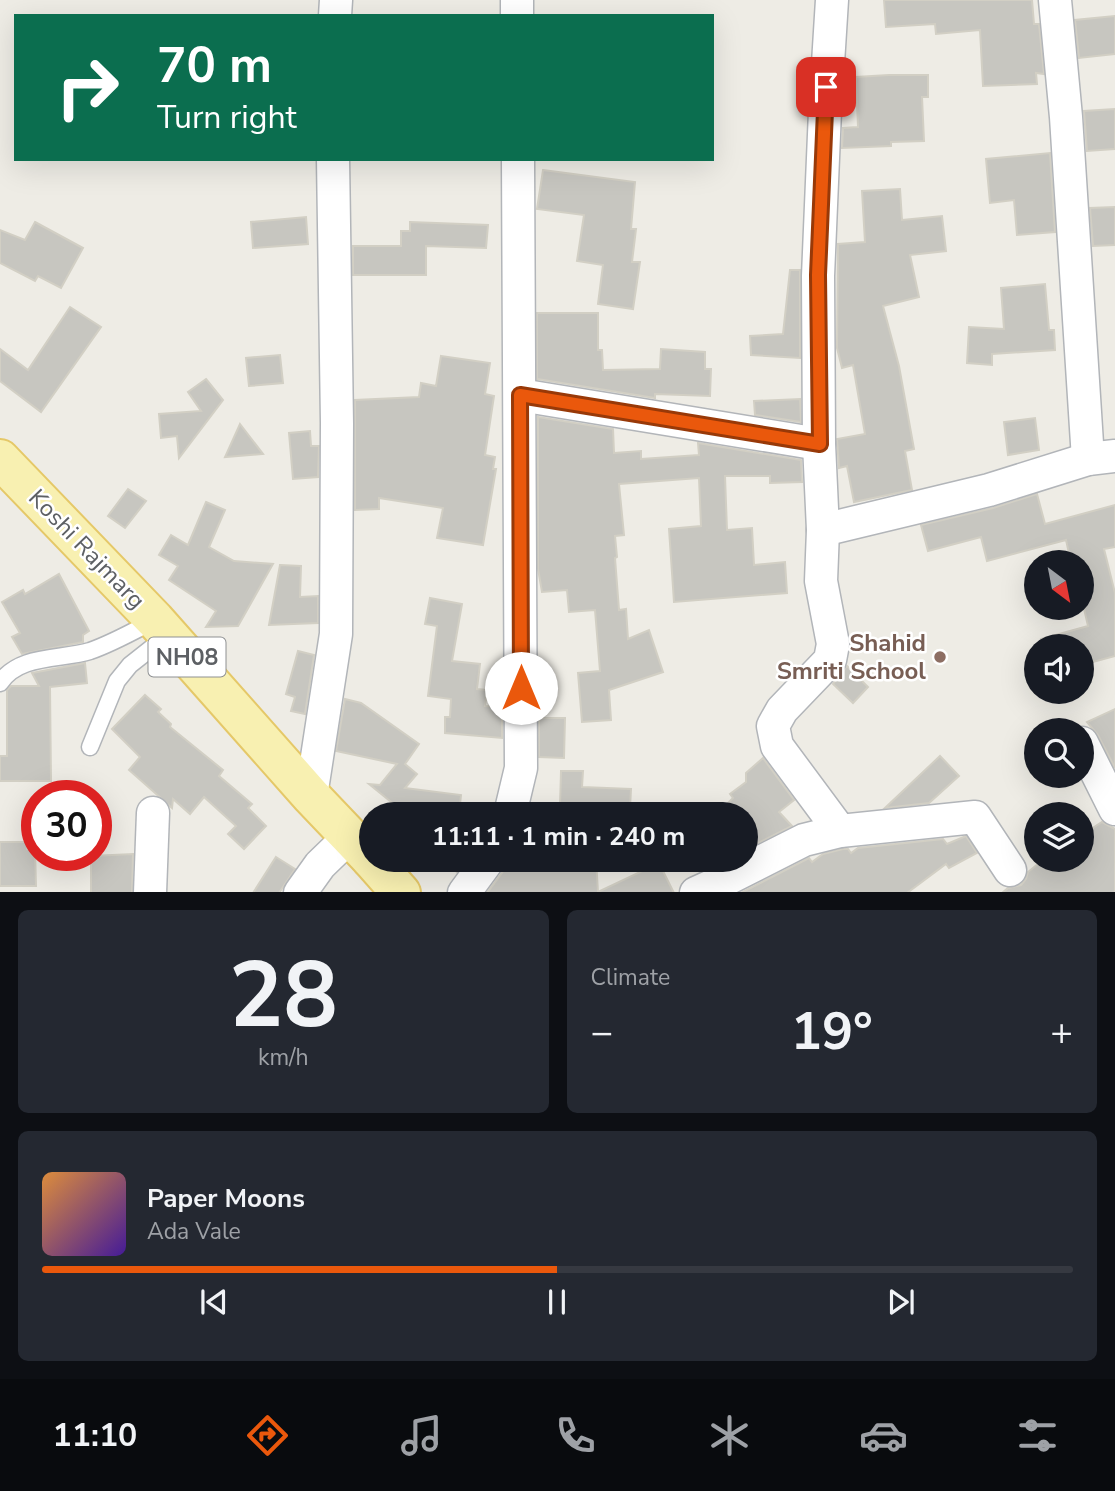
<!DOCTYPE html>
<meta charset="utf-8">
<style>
:root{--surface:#171b24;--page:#242831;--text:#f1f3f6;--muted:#9ea1a6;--line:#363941;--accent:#ea580c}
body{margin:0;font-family:"Nunito Sans",sans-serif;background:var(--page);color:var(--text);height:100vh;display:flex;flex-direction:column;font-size:26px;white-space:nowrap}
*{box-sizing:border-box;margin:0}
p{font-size:23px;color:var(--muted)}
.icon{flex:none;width:38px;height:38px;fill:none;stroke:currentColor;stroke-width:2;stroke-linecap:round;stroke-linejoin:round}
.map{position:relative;height:892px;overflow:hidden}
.panel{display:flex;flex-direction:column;gap:18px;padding:18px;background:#0d0f14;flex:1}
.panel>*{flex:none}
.top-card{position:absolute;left:14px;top:14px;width:700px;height:147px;border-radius:0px;box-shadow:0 7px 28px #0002;background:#0b6e4f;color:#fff;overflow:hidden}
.needle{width:46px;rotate:148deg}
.tools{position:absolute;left:1024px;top:550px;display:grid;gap:14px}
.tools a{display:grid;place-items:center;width:70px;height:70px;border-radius:50%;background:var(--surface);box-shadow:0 7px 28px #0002;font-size:35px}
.speed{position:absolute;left:21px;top:780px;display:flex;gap:14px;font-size:35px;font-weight:700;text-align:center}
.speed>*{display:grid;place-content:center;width:91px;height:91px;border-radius:50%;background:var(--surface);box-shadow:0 7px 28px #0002;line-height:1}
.speed .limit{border:10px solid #d22;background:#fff;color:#111}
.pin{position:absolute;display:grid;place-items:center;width:60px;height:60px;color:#fff;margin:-30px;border-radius:14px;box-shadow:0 4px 10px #0006}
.me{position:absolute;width:77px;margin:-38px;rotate:0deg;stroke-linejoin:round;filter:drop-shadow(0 0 5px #0008)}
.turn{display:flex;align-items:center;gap:24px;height:147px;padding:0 28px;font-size:32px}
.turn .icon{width:91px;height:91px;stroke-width:2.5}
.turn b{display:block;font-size:49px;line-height:60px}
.big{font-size:52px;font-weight:700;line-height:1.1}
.panel .card{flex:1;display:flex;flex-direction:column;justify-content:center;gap:10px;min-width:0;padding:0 24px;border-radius:10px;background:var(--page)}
.panel .dial{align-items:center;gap:0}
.dial b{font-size:91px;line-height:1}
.song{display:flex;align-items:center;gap:21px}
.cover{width:84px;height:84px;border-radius:10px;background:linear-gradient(135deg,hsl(30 70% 55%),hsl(260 70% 35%))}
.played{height:7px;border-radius:4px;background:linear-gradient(90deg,var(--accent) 50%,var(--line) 50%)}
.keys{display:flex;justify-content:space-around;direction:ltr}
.heat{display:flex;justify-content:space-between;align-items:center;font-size:38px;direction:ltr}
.panel .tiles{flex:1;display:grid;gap:18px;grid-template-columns:1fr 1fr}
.card:last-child{grid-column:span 2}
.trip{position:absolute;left:359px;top:802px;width:399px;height:70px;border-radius:35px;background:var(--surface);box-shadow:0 7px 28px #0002;font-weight:700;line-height:70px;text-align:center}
.dock{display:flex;height:112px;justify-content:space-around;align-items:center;background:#090b0e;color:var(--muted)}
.dock .icon{width:49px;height:49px}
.dock .on{color:var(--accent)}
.dock b{font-size:32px;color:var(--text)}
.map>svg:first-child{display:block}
</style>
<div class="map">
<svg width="1115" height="893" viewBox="0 0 1115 893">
<rect width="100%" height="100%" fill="#eeece5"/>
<g fill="#c7c6c0" stroke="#d2cfc4" stroke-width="2">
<polygon points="884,0 1032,0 1034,24 1039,24 1044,74 1036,73 1037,84 983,86 980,30 936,34 935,24 886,27"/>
<polygon points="1115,16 1115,54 1079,58 1075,20"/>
<polygon points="889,75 928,75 928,97 922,97 924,141 891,142 891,146 842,148 843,128 858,127 856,77"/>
<polygon points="1115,109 1115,149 1087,151 1084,111"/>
<polygon points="1050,153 1055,232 1017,235 1014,200 990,203 986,159"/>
<polygon points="543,170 635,182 631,229 636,229 632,262 640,262 633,309 598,304 603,265 577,261 584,215 537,209"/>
<polygon points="900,189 902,220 942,216 946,251 910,255 919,297 883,306 899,366 914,449 905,451 912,490 854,502 847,466 839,468 837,439 865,434 853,365 842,368 837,348 838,244 865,242 862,191"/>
<polygon points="1115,207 1115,245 1093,246 1090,208"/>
<polygon points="306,217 308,244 253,248 251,222"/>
<polygon points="35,222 83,248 61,288 38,276 35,281 0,263 0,230 25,240"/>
<polygon points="410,222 488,225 486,248 426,246 426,275 353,275 353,246 401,246 401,231 410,231"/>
<polygon points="790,270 800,270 800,358 751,355 750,336 783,334"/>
<polygon points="1045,284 1049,330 1054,330 1055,350 992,354 992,365 967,363 969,327 1004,329 1001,288"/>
<polygon points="70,307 101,327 41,412 0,381 0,349 28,370"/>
<polygon points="537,313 598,313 598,350 602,350 603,370 660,369 661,349 705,352 705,369 711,369 710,396 655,394 655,398 537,379"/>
<polygon points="280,355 283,383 249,386 246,358"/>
<polygon points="441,356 490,363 485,394 494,396 485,455 495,457 493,469 496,469 483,545 437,538 443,508 379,498 379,509 355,510 355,400 419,397 421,383 436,386"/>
<polygon points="206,379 223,400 179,458 177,436 161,438 159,414 201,411 188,392"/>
<polygon points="800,399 801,422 755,415 754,401"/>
<polygon points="538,417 613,429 614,453 641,451 641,459 699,455 698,443 801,460 802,482 770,483 770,476 725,476 727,530 752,528 754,565 785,562 787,593 674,602 669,529 701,526 699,478 619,484 624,535 615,536 617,557 615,558 619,610 626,609 628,639 649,630 663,672 609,690 611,720 582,722 578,673 600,671 595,610 569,612 567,590 542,592 538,569"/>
<polygon points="1035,418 1039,450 1008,455 1004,422"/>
<polygon points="240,424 263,454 225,457"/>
<polygon points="310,431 311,446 319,446 318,477 293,479 289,433"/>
<polygon points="128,489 146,501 125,528 108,516"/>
<polygon points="1037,494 1045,524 1115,505 1115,547 1104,549 1115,593 1115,656 1082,665 1082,646 1042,646 1041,639 1088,626 1082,600 1082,562 1071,562 1066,540 987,561 981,537 928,551 921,525 993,508"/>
<polygon points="206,502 225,510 209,547 234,561 273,564 238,626 206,627 216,611 169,580 178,566 159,555 171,535 188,545"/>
<polygon points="280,565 301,566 300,597 318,596 318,623 269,625"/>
<polygon points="59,574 89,631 83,635 83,642 22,654 12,637 20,633 2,602 23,590 25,594"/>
<polygon points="430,598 462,604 452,661 480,664 477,689 487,690 485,706 502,707 502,738 445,733 445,717 450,717 451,699 428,696 437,626 425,624"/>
<polygon points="298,651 314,655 305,714 291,711 295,697 286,694"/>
<polygon points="85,663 87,683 50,687 51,781 0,781 0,756 7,756 7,690 11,686 39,686 32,673"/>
<polygon points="847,666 868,687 853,703 833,684"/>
<polygon points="145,695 161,709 158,712 171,724 170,727 223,770 219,776 252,804 248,808 266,826 244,849 228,834 236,826 204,797 190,814 173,799 172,808 129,770 140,757 112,729"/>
<polygon points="345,699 361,703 419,744 405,764 417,774 405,788 461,795 459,814 406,814 369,784 380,785 397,764 336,751"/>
<polygon points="1115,709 1115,768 1098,735 1087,722"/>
<polygon points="539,718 565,718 564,758 539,757"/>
<polygon points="940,756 959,776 929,803 885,808"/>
<polygon points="763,758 794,800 779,812 792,826 746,849 746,814 717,814 733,798 730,794 746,782 746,773"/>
<polygon points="561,771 583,771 582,787 631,789 630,808 625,808 625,811 560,807"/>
<polygon points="1102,822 1115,829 1115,893 1002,893 1008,888 1021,885 1026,879 1028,872 1044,859 1082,859 1082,835"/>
<polygon points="966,836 977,853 949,868 946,864 907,893 741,893 809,858 812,862 823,854 843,849 848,849 851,853 858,848 943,839 947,844"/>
<polygon points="0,842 27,842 27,849 35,849 36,886 0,886"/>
<polygon points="133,854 132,893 91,893 91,856"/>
<polygon points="276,857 295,869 279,893 253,893"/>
<polygon points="440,859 466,859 457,872"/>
<polygon points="507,859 596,859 598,892 659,863 674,893 487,893 504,870"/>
</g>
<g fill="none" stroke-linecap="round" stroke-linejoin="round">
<defs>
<g id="service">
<path d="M0,683C19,654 61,660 90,651C113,643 134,631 155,620"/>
<polyline points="90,747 117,681 130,665 168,635"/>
</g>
<g id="minor">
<polyline points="517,0 517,16"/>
<polyline points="832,0 825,111 818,276 819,444 823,530 821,581 833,644 830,660 782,710 773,726 777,746 840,831"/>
<polyline points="1055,0 1066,117 1088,459"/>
<polyline points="335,16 336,0"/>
<polyline points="520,395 819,444"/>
<polyline points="823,530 989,490 1088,459 1115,456"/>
<polyline points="1082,743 1115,809"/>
<polyline points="311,796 336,634 337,423 333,159"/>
<polyline points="510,814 521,768 518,159"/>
<polyline points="150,893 153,813"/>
<polyline points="300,893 320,865 350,836"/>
<polyline points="464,893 489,859"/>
<polyline points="696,893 729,878 804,840 840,831 975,817 1010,870"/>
</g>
<g id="primary">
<polyline points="0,459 155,620 311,796 371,859"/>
<polyline points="371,859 401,893"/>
</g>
</defs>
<use href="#service" stroke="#b2b5b9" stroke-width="19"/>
<use href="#minor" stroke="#b2b5b9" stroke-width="35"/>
<use href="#primary" stroke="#e5c868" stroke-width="42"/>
<use href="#service" stroke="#fff" stroke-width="16"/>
<use href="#minor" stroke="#fff" stroke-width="32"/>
<use href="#primary" stroke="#f8f0b1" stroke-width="38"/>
</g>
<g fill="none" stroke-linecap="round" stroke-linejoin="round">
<defs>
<polyline id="route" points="521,688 520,395 820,444 818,275 826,87"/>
</defs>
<use href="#route" stroke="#983908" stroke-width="18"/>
<use href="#route" stroke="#ea580c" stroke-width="12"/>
</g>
<circle fill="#8d6e63" stroke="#fff" stroke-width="2.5" cx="940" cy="657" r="7"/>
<g text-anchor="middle" stroke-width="5" stroke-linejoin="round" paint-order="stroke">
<rect fill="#fff" stroke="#8e9092" stroke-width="2" x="148.5" y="637.5" width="77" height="39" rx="5"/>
<g font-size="23" font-weight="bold" fill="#5d6064">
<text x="187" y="665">NH08</text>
</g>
<g font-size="24" fill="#5d6064" stroke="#fff">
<text transform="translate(87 549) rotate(46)" y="8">Koshi Rajmarg</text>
</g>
<g font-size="24" font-weight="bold" fill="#785e54" stroke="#fff" text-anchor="end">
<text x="926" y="651">Shahid<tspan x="926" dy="28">Smriti School</tspan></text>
</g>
</g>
</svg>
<div class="tools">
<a><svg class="needle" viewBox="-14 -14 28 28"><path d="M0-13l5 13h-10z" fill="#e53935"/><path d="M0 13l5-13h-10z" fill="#9ea1a6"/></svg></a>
<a><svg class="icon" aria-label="sound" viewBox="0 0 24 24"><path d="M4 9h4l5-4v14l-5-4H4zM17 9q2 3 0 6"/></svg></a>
<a><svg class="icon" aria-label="search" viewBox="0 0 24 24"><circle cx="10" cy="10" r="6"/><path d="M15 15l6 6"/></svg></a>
<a><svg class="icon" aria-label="layers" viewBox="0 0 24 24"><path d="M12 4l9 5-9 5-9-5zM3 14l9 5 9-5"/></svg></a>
</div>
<div class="speed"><div class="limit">30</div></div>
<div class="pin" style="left:826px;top:87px;background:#d93025"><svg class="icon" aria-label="arrive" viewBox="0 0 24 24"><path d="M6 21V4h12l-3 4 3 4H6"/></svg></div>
<svg class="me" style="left:521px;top:688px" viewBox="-20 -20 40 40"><circle r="19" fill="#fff"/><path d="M0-13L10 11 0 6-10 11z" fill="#ea580c"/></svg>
<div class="trip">11:11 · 1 min · 240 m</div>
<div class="top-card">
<div class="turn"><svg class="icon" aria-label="right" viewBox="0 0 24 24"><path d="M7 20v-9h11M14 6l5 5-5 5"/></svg><div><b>70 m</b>Turn right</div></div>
</div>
</div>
<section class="panel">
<div class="tiles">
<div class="card dial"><b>28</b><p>km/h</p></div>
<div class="card"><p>Climate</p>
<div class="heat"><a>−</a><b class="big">19°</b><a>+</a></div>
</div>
<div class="card">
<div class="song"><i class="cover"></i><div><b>Paper Moons</b><p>Ada Vale</p></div></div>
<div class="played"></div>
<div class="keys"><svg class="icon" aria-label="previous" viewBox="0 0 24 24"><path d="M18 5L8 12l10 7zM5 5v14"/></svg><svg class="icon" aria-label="pause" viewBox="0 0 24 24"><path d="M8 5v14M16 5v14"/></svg><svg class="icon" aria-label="next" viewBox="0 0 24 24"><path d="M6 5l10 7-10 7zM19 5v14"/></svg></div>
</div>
</div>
</section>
<nav class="dock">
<b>11:10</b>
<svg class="icon on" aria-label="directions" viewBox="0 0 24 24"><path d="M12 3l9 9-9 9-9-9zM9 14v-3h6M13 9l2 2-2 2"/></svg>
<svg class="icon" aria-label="music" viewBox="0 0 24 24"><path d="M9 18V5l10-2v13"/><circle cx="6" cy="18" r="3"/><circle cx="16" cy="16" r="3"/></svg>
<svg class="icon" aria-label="phone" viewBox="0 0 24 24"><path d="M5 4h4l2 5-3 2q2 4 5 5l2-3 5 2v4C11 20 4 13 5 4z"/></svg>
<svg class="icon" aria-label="climate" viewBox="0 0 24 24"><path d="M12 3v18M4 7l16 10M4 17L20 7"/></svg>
<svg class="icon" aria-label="car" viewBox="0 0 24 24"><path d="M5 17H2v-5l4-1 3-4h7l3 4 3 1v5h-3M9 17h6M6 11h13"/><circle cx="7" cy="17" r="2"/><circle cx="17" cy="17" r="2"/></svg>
<svg class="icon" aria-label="filters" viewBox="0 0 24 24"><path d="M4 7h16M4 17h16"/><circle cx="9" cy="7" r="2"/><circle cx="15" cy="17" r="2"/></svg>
</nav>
